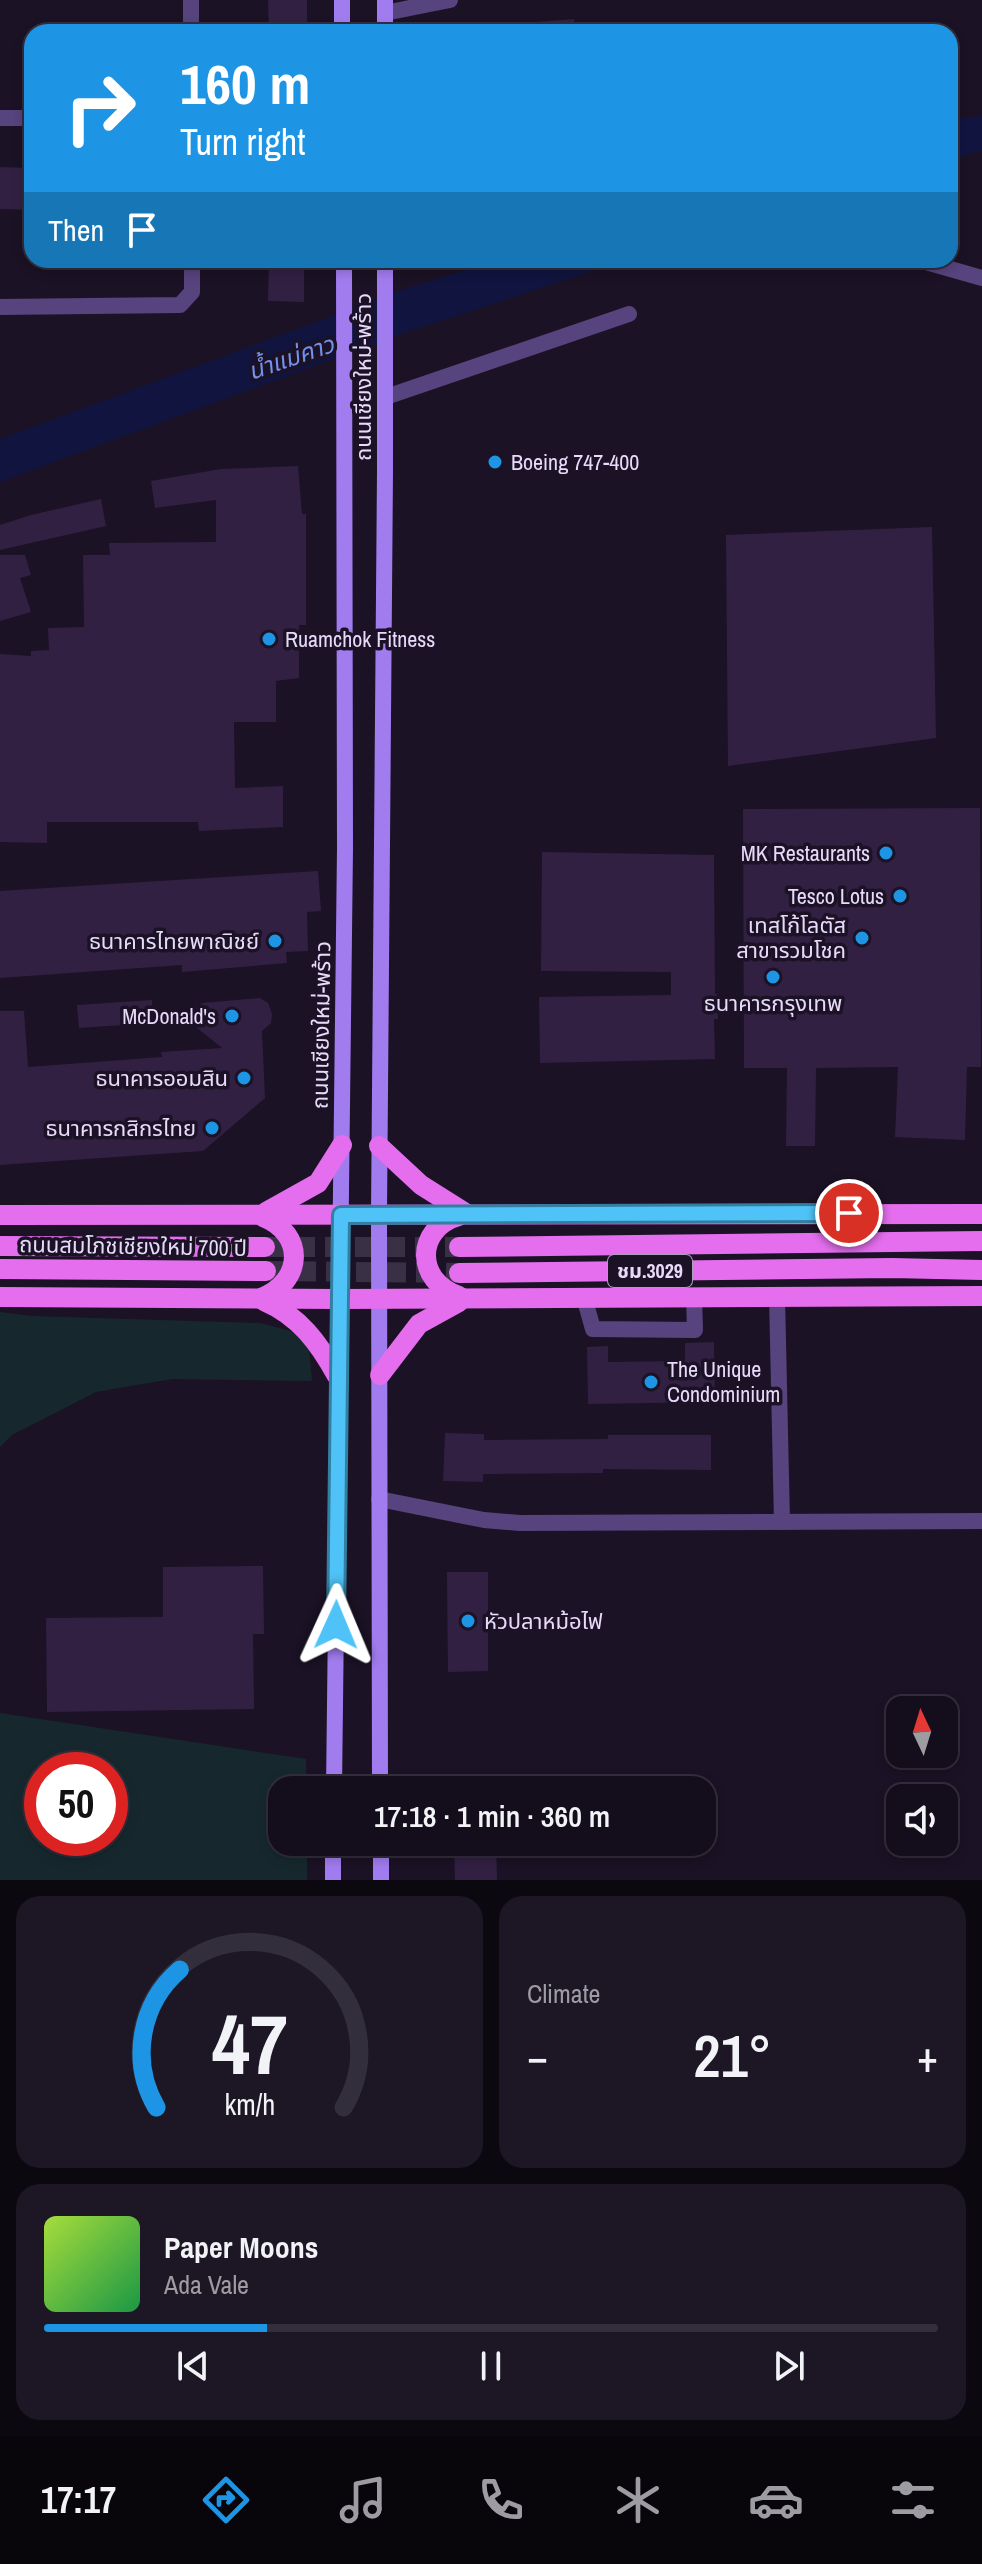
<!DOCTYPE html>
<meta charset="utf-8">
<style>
:root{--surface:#140e1c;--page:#1d1725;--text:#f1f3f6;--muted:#9d9ca3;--line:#332e3b;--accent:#1d95e4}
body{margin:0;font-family:"Archivo Narrow","Noto Sans Thai",sans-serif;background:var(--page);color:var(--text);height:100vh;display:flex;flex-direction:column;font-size:30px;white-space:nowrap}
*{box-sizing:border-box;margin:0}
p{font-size:26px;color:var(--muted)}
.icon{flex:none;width:44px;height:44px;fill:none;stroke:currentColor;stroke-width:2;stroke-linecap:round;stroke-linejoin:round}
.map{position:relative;height:1880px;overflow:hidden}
.side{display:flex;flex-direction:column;gap:16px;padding:16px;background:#0b080f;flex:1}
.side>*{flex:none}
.hud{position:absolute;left:24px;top:24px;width:934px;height:244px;border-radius:24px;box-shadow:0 4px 12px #0003,0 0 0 2px var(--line);background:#1d95e4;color:#fff;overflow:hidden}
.needle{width:52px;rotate:356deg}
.buttons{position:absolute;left:886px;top:1696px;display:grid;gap:16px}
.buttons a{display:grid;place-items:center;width:72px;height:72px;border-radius:16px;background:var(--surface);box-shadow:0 4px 12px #0003,0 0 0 2px var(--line);font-size:40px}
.speed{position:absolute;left:24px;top:1752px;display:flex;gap:16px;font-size:40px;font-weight:700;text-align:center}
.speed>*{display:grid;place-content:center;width:104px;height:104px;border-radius:50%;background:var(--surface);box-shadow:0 4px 12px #0003,0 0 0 2px var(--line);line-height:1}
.speed .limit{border:12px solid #d22;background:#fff;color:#111}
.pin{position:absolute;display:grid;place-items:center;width:68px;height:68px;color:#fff;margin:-34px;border:4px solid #fff;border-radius:50%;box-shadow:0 2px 8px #0007}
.me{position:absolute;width:88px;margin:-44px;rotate:1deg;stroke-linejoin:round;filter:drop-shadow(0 0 6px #0008)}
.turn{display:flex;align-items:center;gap:28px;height:168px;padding:0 24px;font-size:36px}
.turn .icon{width:104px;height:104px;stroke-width:2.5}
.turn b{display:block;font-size:56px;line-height:68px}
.then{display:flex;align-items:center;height:76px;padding:0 24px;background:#0003;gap:16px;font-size:30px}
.big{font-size:60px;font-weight:600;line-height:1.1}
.side .card{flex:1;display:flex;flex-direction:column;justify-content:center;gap:12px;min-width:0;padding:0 28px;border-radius:24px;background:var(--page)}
.side .dial{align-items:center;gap:0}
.dial svg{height:208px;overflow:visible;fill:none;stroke:var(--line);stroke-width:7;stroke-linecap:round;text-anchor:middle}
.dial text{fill:var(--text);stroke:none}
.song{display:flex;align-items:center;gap:24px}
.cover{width:96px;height:96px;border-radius:12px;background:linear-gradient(135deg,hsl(80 70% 55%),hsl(140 70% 35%))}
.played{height:8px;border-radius:4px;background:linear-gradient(90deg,var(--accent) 25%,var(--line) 25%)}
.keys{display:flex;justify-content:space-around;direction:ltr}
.heat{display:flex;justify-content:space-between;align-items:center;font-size:44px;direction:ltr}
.side .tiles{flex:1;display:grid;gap:16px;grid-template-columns:1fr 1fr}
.card:last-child{grid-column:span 2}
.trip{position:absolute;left:268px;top:1776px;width:448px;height:80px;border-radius:24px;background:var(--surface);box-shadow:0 4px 12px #0003,0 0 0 2px var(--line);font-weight:600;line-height:80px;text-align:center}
.dock{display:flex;height:128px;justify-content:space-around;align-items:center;background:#08060b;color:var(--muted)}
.dock .icon{width:56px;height:56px}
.dock .on{color:var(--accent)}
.dock b{font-size:36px;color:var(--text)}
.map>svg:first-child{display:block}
</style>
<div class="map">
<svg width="982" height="1880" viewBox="0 0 982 1880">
<rect width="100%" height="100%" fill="#1b1225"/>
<g fill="#16282e" fill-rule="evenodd">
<polygon points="0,1312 33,1316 260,1323 291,1331 309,1348 312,1381 172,1379 96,1392 12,1435 0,1447"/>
<path d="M0,1713L306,1759V1790H282V1842H307V1880H0ZM42,1770H110V1838H42Z"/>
</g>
<g fill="#11143f">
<polygon points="741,26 772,29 780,32 711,32 713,29"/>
<polygon points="982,116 982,151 969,153 950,162 950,124 961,118"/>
<polygon points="499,260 626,260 404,333 0,482 0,439 413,286"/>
</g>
<g fill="#322043">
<polygon points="268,0 307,0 307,32 269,32"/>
<polygon points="574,19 575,32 535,32 535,22"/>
<polygon points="0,167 32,168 32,210 0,209"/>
<polygon points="269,260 304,260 304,302 268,301"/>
<polygon points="298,466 302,514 306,514 306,625 299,625 299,678 276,681 276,722 234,722 235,788 283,786 283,827 199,831 198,822 47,822 47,843 0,842 0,654 31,656 31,651 49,650 48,628 84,627 83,555 110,555 109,543 216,542 216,500 155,508 151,481 221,469"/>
<polygon points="101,499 106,526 0,550 0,525 31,515"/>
<polygon points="932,527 936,738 728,766 726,535"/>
<polygon points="0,555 25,555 31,575 20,578 31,612 0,621"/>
<polygon points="980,808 981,1067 967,1067 965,1140 895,1137 898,1067 816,1068 815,1146 786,1146 787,1068 744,1068 743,809"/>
<polygon points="542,852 714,855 715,994 717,994 718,1019 714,1019 715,1059 540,1063 539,997 671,995 671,972 541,971"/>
<polygon points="318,871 321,911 307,912 308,951 286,952 287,963 182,972 182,965 0,978 0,891"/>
<polygon points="260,998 268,1003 272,1014 271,1023 262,1031 265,1098 203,1151 0,1165 0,1011 24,1011 28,1067 162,1057 161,1052 222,1048 196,1027 193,1018 194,1009 202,1003"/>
<polygon points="152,1000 153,1023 79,1028 77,1005"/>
<polygon points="714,1342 715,1402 588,1404 587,1347 608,1346 608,1362 685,1361 685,1343"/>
<polygon points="445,1433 484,1434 484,1440 608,1439 608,1435 711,1435 711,1470 603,1469 603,1473 483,1474 483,1482 443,1481"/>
<polygon points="263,1566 264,1634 253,1634 254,1709 47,1712 46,1618 163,1617 163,1567"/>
<polygon points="447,1572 488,1572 488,1671 448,1672"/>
<polygon points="454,1842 496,1842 497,1880 455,1880"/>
</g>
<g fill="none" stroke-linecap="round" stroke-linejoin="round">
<g stroke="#3a3045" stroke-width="20" stroke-dasharray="20 10" stroke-linecap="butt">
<polyline points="265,1247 459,1247"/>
<polyline points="266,1271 459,1273"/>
</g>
<g stroke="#57437e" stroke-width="16">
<polyline points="385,13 450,0"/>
<polyline points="191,32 191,0"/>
<polyline points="0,118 32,118"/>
<polyline points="789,260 809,260"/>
<polyline points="919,260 982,278"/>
<polyline points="0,307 180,305 192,292 192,260"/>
<polyline points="386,397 629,314"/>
<polyline points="777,1296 782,1522"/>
<polyline points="584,1297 593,1329 695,1330 694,1296"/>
<polyline points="379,1499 484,1520 520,1523 982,1521"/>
</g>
<g stroke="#a17cef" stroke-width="16">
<polyline points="342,0 342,32"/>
<polyline points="385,0 385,32"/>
<polyline points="334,1790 345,848 344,260"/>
<polyline points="380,1790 379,1214 385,471 385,260"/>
<polyline points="381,1842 381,1880"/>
<polyline points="333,1880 333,1842"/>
</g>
<g stroke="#e46eee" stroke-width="20">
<polyline points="379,1146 421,1185 467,1214"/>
<polyline points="266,1212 318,1183 342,1145"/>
<polyline points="0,1215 982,1214"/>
<path d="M459,1216C414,1229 416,1282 459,1296"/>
<polyline points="0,1246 265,1247"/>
<polyline points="459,1247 982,1241"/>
<polyline points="0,1269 266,1271"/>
<polyline points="459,1273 892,1268 982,1270"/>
<polyline points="0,1297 339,1299 982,1296"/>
<path d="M261,1298C303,1282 306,1234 263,1217"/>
<path d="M264,1301C299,1316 319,1343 337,1376"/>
<polyline points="380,1375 419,1324 459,1302"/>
</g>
</g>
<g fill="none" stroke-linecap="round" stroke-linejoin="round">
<defs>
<polyline id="route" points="336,1625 341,1215 849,1213"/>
</defs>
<use href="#route" stroke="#337fa1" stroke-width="20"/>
<use href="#route" stroke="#4fc3f7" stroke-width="14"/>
</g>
<g fill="#1d95e4" stroke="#1b1225" stroke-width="3">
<circle cx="495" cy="462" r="8"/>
<circle cx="269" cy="639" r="8"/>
<circle cx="886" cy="853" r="8"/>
<circle cx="900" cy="896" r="8"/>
<circle cx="862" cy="938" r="8"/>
<circle cx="275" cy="941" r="8"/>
<circle cx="773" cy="977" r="8"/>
<circle cx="232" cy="1016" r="8"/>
<circle cx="244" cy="1078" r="8"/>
<circle cx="212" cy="1128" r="8"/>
<circle cx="651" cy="1382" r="8"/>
<circle cx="468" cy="1621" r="8"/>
</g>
<g text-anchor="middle" stroke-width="7" stroke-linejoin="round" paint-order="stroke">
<rect fill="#1b1225" stroke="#aa9ebb" stroke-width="2" x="608" y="1255" width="84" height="32" rx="6"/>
<g font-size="20" font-weight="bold" fill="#e7dafb">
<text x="650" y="1278">ชม.3029</text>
</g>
<g font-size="22" fill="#e7dafb" stroke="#1b1225">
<text transform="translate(363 377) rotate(-90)" y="8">ถนนเชียงใหม่-พร้าว</text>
<text transform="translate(321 1025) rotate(-89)" y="8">ถนนเชียงใหม่-พร้าว</text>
<text transform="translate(133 1246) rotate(1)" y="8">ถนนสมโภชเชียงใหม่ 700 ปี</text>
</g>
<g font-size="22" fill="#e7dafb" stroke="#1b1225" text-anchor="end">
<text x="511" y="470" text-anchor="start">Boeing 747-400</text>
<text x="285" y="647" text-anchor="start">Ruamchok Fitness</text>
<text x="870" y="861">MK Restaurants</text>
<text x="884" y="904">Tesco Lotus</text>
<text x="846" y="933">เทสโก้โลตัส<tspan x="846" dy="25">สาขารวมโชค</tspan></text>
<text x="259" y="949">ธนาคารไทยพาณิชย์</text>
<text x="773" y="1011" text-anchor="middle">ธนาคารกรุงเทพ</text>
<text x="216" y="1024">McDonald's</text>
<text x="228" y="1086">ธนาคารออมสิน</text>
<text x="196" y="1136">ธนาคารกสิกรไทย</text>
<text x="667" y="1377" text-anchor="start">The Unique<tspan x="667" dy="25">Condominium</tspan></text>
<text x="484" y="1629" text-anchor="start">หัวปลาหม้อไฟ</text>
</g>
<g font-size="24" font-style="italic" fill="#7491ee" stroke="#1b1225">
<text transform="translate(291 358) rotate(-19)" y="8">น้ำแม่คาว</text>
</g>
</g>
</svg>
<div class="buttons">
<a><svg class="needle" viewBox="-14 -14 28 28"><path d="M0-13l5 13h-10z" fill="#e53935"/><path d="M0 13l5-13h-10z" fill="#9d9ca3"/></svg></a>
<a><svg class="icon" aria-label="sound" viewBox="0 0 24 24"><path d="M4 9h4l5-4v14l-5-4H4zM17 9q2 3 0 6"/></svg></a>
</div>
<div class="speed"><div class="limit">50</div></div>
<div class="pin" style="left:849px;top:1213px;background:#d93025"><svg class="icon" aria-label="arrive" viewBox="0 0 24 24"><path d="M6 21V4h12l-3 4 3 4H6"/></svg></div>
<svg class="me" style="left:336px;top:1625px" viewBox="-20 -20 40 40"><path d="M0-17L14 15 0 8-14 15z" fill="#4fc3f7" stroke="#fff" stroke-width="4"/></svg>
<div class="trip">17:18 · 1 min · 360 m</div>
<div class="hud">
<div class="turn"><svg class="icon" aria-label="right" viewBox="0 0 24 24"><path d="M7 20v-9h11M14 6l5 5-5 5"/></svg><div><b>160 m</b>Turn right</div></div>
<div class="then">Then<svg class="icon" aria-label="arrive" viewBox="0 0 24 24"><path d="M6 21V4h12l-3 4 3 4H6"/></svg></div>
</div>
</div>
<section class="side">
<div class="tiles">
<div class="card dial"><svg viewBox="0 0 100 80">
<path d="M14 69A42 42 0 1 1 86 69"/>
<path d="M14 69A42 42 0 0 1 23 16" stroke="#1d95e4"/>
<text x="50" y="56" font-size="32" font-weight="700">47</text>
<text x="50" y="72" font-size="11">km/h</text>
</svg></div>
<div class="card"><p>Climate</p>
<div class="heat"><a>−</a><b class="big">21°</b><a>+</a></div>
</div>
<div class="card">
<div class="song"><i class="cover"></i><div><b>Paper Moons</b><p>Ada Vale</p></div></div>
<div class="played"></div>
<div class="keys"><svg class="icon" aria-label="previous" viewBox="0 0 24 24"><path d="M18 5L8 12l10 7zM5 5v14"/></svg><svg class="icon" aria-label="pause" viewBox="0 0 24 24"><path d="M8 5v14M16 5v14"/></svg><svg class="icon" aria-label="next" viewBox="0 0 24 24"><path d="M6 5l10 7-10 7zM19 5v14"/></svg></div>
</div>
</div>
</section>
<nav class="dock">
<b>17:17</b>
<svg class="icon on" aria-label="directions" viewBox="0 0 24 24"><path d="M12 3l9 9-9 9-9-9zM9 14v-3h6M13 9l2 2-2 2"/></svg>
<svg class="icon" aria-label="music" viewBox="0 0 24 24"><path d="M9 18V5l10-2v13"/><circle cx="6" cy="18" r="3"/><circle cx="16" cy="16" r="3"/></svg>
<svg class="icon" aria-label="phone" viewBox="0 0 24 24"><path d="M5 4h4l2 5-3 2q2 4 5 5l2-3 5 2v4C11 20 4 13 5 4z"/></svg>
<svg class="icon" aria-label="climate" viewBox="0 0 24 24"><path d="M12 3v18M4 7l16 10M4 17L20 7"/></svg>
<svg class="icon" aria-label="car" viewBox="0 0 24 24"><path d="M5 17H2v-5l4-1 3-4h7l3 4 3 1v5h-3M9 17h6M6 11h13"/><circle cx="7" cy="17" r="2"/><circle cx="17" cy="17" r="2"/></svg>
<svg class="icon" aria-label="filters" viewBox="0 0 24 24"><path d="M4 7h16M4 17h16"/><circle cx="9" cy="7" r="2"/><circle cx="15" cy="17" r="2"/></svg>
</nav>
